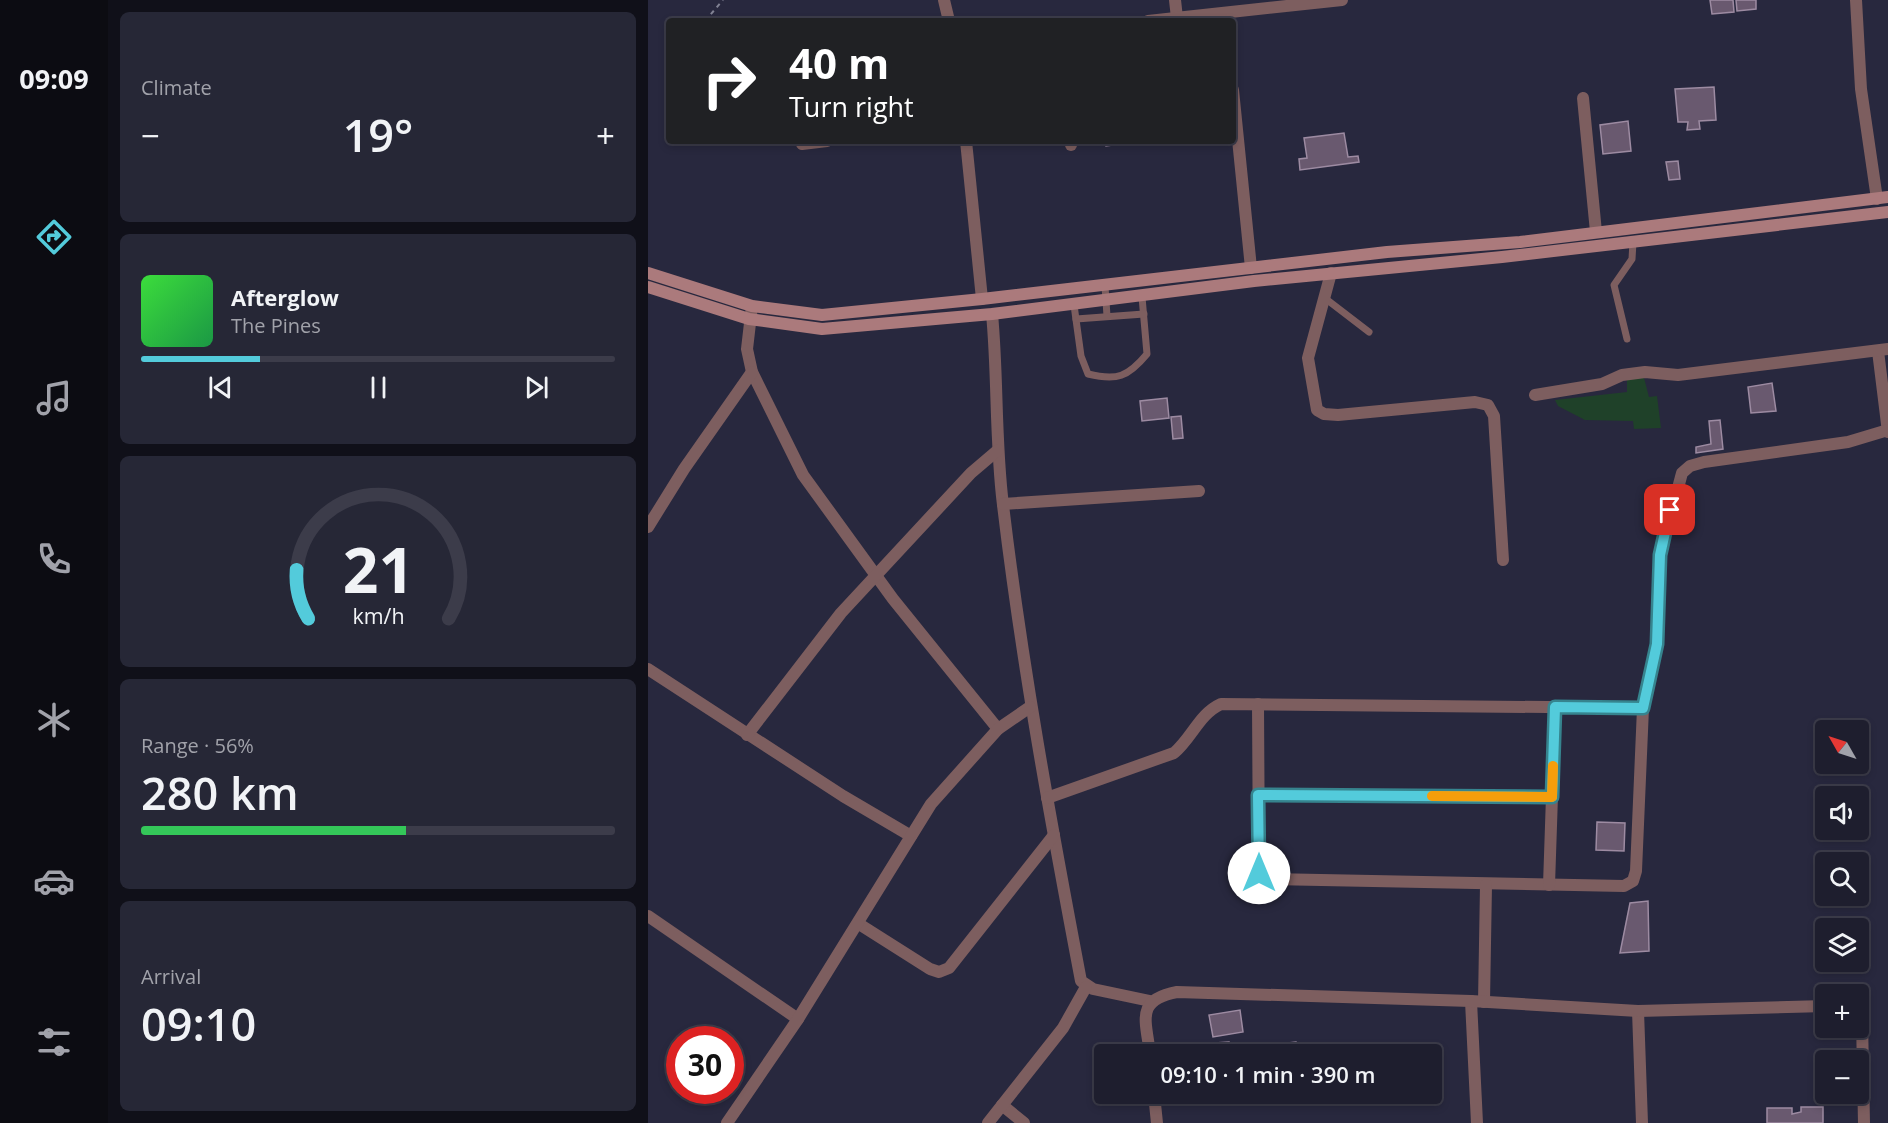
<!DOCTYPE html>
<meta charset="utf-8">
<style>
:root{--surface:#1e1e2e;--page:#262736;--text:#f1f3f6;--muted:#a1a2aa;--line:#3c3c4a;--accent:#53cbdb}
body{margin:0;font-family:"Open Sans",sans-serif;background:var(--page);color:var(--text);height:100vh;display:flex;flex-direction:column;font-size:22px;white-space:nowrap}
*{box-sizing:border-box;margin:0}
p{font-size:20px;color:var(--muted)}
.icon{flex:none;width:33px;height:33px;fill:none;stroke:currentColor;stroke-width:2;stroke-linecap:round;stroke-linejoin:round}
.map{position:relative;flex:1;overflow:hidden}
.sheet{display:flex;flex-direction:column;gap:12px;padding:12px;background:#101019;width:540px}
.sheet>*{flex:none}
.top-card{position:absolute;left:18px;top:18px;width:570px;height:126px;border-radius:6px;box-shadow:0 3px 9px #0003,0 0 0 2px var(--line);background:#202124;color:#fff;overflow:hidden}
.needle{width:39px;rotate:309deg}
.tools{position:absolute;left:1167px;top:720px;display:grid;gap:12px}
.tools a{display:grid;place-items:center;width:54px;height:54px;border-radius:6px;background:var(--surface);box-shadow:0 3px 9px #0003,0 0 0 2px var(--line);font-size:30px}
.speed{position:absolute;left:18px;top:1026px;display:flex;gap:12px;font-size:30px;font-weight:700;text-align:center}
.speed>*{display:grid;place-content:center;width:78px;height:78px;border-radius:50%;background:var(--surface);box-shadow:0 3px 9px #0003,0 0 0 2px var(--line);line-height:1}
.speed .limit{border:9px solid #d22;background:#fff;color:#111}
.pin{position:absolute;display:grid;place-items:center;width:51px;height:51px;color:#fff;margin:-26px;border-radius:12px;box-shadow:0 3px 9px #0006}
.me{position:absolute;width:66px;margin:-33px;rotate:0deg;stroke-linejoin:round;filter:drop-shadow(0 0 4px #0008)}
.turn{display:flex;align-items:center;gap:21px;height:126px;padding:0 24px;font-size:27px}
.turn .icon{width:78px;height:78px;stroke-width:2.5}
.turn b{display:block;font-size:42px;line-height:51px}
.big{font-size:45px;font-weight:600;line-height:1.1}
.sheet .tile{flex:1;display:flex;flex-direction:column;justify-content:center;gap:9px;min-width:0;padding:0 21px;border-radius:9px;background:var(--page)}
.sheet .dial{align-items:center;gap:0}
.dial svg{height:156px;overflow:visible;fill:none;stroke:var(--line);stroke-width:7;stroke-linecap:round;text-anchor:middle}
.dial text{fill:var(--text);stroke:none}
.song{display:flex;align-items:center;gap:18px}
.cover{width:72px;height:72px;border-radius:9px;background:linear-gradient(135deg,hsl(120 70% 55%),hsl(140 70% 35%))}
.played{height:6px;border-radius:3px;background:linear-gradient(90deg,var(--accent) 25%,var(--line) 25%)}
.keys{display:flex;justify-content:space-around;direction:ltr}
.heat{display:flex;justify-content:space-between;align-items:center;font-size:33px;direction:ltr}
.charge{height:9px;border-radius:4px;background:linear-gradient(90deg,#34c759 56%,var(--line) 0)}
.trip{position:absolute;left:446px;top:1044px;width:348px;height:60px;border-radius:6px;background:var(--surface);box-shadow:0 3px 9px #0003,0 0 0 2px var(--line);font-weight:600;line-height:60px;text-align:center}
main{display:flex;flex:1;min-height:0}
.tab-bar{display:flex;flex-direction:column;width:108px;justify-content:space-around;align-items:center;background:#0c0c12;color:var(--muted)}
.tab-bar .icon{width:42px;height:42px}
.tab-bar .active{color:var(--accent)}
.tab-bar b{font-size:27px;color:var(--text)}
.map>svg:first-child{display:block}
</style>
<main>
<nav class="tab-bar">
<b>09:09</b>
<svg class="icon active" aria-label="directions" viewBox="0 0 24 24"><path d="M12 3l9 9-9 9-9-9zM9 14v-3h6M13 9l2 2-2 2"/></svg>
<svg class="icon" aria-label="music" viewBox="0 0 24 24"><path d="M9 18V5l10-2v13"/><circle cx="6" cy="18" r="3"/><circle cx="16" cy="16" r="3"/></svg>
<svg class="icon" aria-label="phone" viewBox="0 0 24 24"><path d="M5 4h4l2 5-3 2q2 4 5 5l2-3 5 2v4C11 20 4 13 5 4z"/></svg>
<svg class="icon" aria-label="climate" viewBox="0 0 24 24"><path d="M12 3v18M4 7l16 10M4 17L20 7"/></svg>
<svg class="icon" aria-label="car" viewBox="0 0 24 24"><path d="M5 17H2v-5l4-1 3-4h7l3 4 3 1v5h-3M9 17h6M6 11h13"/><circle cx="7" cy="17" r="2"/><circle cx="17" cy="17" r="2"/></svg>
<svg class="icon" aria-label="filters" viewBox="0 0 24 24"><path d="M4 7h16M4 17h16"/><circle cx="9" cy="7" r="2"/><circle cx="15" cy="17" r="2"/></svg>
</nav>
<section class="sheet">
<div class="tile"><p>Climate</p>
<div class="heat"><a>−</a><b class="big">19°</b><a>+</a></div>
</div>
<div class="tile">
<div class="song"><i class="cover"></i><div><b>Afterglow</b><p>The Pines</p></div></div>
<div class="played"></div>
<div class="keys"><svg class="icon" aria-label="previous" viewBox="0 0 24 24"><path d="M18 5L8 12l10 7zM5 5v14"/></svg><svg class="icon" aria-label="pause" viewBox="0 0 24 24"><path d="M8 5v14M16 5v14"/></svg><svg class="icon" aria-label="next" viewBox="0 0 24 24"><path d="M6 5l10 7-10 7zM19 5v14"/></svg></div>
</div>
<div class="tile dial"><svg viewBox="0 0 100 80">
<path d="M14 69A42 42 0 1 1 86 69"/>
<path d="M14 69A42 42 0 0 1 8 44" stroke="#53cbdb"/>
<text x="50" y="56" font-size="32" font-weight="700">21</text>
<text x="50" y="72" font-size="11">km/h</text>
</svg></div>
<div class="tile"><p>Range · 56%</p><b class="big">280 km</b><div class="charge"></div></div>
<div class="tile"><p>Arrival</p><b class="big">09:10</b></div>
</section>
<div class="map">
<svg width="1240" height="1123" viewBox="0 0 1240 1123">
<rect width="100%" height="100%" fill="#28283e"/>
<polygon fill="#1f4129" points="995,374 1001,397 1009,396 1013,428 986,429 985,421 937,420 910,406 907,400 979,392 979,375"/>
<g fill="#69596f" stroke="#9d8ba2" stroke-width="1.5">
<polygon points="1062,0 1085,0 1086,12 1064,14"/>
<polygon points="1088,0 1108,0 1108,9 1089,11"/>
<polygon points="1066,87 1068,120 1051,121 1052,129 1039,130 1040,122 1030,122 1027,89"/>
<polygon points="980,121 983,151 955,154 952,125"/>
<polygon points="696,133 700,157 710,156 711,162 652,170 651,159 659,158 656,138"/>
<polygon points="457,141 486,141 486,142 458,146"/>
<polygon points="1030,161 1032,179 1021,180 1018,162"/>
<polygon points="1124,383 1128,411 1103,413 1100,387"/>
<polygon points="519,398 521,418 494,421 492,401"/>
<polygon points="533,416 535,438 525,439 523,417"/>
<polygon points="1072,420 1075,449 1048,453 1048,447 1063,444 1061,421"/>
<polygon points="949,822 977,823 976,851 948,850"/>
<polygon points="1000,901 1001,951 972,953 982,903"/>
<polygon points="592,1010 595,1032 565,1037 561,1015"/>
<polygon points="581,1042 582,1049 595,1047 596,1054 557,1054 556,1052 567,1051 567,1043"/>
<polygon points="648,1042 650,1054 607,1054 606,1047"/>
<polygon points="542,1046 543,1054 519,1054 527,1054 527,1048"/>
<polygon points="1153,1107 1175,1107 1175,1123 1119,1123 1119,1108 1144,1108 1144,1114 1153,1112"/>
</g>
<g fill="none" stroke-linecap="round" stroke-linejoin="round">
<polyline stroke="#828394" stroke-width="2" stroke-dasharray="4.5 4.5" stroke-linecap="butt" points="57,21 75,0"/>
<g stroke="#7d5e5f" stroke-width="7">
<polyline points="457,286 459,316"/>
<polyline points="678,299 721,332"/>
<path d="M426,305L433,356L440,374C469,381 480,377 499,354L494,297"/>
<polyline points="428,319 496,314"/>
<polyline points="979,339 966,285 984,259 985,242"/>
</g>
<g stroke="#7d5e5f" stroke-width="12">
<polyline points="296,0 301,21"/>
<polyline points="527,0 529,18"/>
<polyline points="1208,0 1213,89 1229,199"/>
<polyline points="500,21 694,0"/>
<polyline points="585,90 603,268"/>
<polyline points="935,98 948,232"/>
<polyline points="318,141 334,299"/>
<polyline points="423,141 423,145"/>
<polyline points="154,144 179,141"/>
<polyline points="683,273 660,358 669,410 676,414 690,415 827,402 840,405 846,416 855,560"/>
<polyline points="104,306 99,349 104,372 155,475 245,599 350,729"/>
<path d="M344,314C350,377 347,441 355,505C374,665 403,823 433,981L445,989L502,1001"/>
<polyline points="1230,351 1240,432"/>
<polyline points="887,395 954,384 974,375 997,372 1030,375 1240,349"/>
<polyline points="355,504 551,491"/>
<polyline points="0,527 36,469 104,372"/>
<polyline points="0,669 195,796 263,836"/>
<polyline points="610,704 611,873 616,879 976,886 985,881 988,871 995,708 1009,644 1012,555 1034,473 1042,466 1056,462 1200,442 1240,430"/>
<polyline points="99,735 193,613 323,473 350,450"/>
<polyline points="610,795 904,797"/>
<path d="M399,798L526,753C544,738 551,714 573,704L995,708"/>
<polyline points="901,885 907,707"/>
<polyline points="0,916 150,1019"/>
<polyline points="211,924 282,969 291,972 301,968 406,835"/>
<polyline points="823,1001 829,1123"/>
<polyline points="836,1002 838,885"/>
<polyline points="1210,1009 1214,1020 1216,1123"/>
<polyline points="990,1011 994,1123"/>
<path d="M502,1054C498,1020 487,1000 529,992L823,1001L990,1011L1178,1006"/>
<polyline points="506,1094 509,1123"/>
<polyline points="354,1105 376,1123"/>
<polyline points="79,1123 150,1019 283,804 350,729 382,707"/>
<polyline points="340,1123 415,1028 438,987"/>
</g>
<g stroke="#ab7a7c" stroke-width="12">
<polyline points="0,273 104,306 174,315 334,299 739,252 872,242 1240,197"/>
<polyline points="0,287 101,319 174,329 344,314 606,281 854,257 1240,212"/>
</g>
</g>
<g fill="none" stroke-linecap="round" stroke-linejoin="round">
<defs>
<polyline id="route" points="611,873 610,795 904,797 907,707 995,708 1009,644 1012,555 1022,510"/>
</defs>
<use href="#route" stroke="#36848e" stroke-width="15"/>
<use href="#route" stroke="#53cbdb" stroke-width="10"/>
<polyline stroke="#f59e0b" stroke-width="10" points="784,796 904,797 905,766"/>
</g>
</svg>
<div class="tools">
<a><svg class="needle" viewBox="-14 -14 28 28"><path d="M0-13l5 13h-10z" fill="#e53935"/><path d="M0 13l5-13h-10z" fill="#a1a2aa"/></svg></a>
<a><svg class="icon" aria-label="sound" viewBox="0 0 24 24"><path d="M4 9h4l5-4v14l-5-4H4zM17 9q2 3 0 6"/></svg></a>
<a><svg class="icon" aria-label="search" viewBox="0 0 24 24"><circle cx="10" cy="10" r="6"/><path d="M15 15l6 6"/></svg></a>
<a><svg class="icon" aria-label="layers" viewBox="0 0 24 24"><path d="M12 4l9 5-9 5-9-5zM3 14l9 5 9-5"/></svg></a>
<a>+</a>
<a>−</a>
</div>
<div class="speed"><div class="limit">30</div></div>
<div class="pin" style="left:1022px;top:510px;background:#d93025"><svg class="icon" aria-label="arrive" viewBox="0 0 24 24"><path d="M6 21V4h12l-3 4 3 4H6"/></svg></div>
<svg class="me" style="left:611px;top:873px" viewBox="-20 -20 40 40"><circle r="19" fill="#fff"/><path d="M0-13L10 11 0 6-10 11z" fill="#53cbdb"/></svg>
<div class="trip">09:10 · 1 min · 390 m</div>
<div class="top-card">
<div class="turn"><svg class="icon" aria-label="right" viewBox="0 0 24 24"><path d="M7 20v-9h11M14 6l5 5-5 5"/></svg><div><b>40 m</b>Turn right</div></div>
</div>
</div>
</main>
